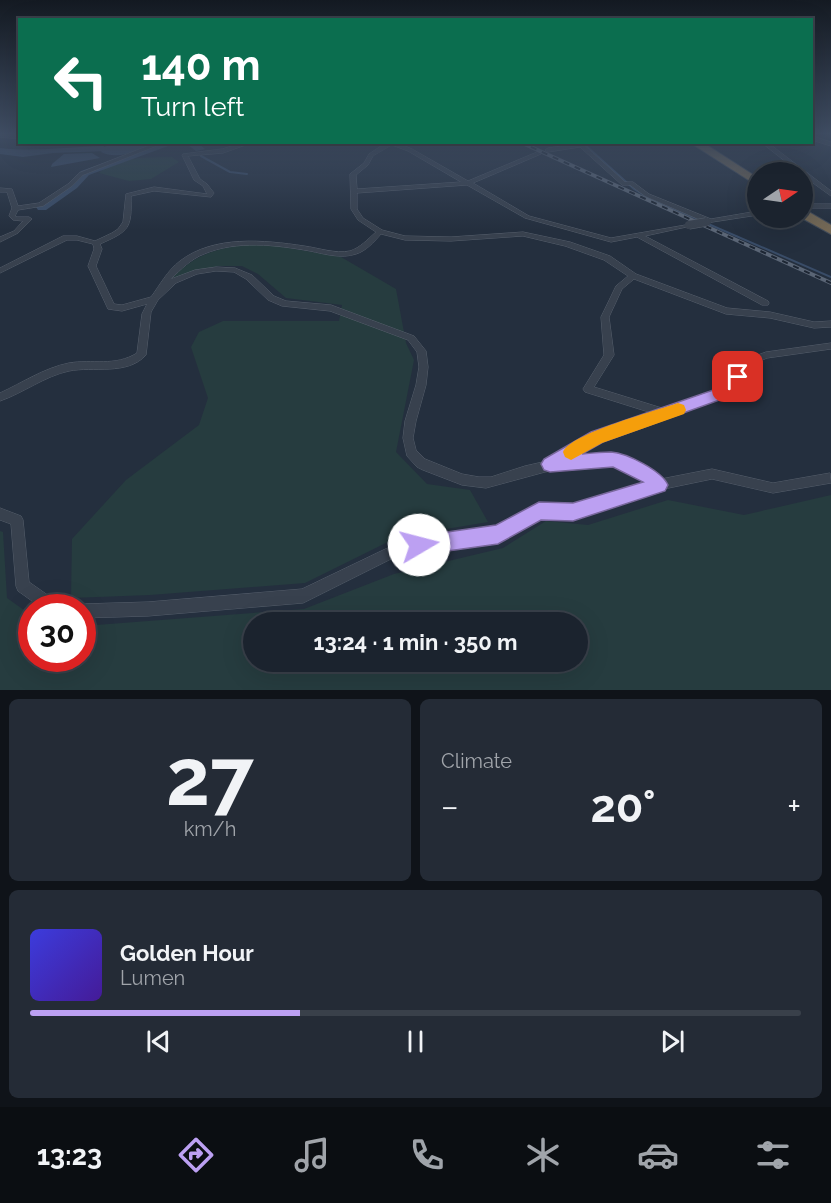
<!DOCTYPE html>
<meta charset="utf-8">
<style>
:root{--surface:#1b232e;--page:#242b36;--text:#f1f3f6;--muted:#a0a4aa;--line:#39404a;--accent:#bca0f2}
body{margin:0;font-family:Raleway,sans-serif;background:var(--page);color:var(--text);height:100vh;display:flex;flex-direction:column;font-size:22px;white-space:nowrap}
*{box-sizing:border-box;margin:0}
p{font-size:20px;color:var(--muted)}
.icon{flex:none;width:33px;height:33px;fill:none;stroke:currentColor;stroke-width:2;stroke-linecap:round;stroke-linejoin:round}
.map{position:relative;height:690px;overflow:hidden}
.drawer{display:flex;flex-direction:column;gap:9px;padding:9px;background:#0f1319;flex:1}
.drawer>*{flex:none}
.banner{position:absolute;left:18px;top:18px;width:795px;height:126px;border-radius:0px;box-shadow:0 6px 24px #0002,0 0 0 2px var(--line);background:#0b6e4f;color:#fff;overflow:hidden}
.needle{width:39px;rotate:77deg}
.controls{position:absolute;left:747px;top:162px;display:grid;gap:12px}
.controls a{display:grid;place-items:center;width:66px;height:66px;border-radius:50%;background:var(--surface);box-shadow:0 6px 24px #0002,0 0 0 2px var(--line);font-size:30px}
.speed{position:absolute;left:18px;top:594px;display:flex;gap:12px;font-size:30px;font-weight:700;text-align:center}
.speed>*{display:grid;place-content:center;width:78px;height:78px;border-radius:50%;background:var(--surface);box-shadow:0 6px 24px #0002,0 0 0 2px var(--line);line-height:1}
.speed .limit{border:9px solid #d22;background:#fff;color:#111}
.pin{position:absolute;display:grid;place-items:center;width:51px;height:51px;color:#fff;margin:-26px;border-radius:12px;box-shadow:0 3px 9px #0006}
.me{position:absolute;width:66px;margin:-33px;rotate:82deg;stroke-linejoin:round;filter:drop-shadow(0 0 4px #0008)}
.turn{display:flex;align-items:center;gap:21px;height:126px;padding:0 24px;font-size:27px}
.turn .icon{width:78px;height:78px;stroke-width:2.5}
.turn b{display:block;font-size:42px;line-height:51px}
.big{font-size:45px;font-weight:700;line-height:1.1}
.drawer .tile{flex:1;display:flex;flex-direction:column;justify-content:center;gap:9px;min-width:0;padding:0 21px;border-radius:9px;background:var(--page)}
.drawer .dial{align-items:center;gap:0}
.dial b{font-size:78px;line-height:1}
.song{display:flex;align-items:center;gap:18px}
.cover{width:72px;height:72px;border-radius:9px;background:linear-gradient(135deg,hsl(240 70% 55%),hsl(260 70% 35%))}
.played{height:6px;border-radius:3px;background:linear-gradient(90deg,var(--accent) 35%,var(--line) 35%)}
.keys{display:flex;justify-content:space-around;direction:ltr}
.heat{display:flex;justify-content:space-between;align-items:center;font-size:33px;direction:ltr}
.drawer .tiles{flex:1;display:grid;gap:9px;grid-template-columns:1fr 1fr}
.tile:last-child{grid-column:span 2}
.trip{position:absolute;left:243px;top:612px;width:345px;height:60px;border-radius:30px;background:var(--surface);box-shadow:0 6px 24px #0002,0 0 0 2px var(--line);font-weight:700;line-height:60px;text-align:center}
.tab-bar{display:flex;height:96px;justify-content:space-around;align-items:center;background:#0b0e12;color:var(--muted)}
.tab-bar .icon{width:42px;height:42px}
.tab-bar .selected{color:var(--accent)}
.tab-bar b{font-size:27px;color:var(--text)}
.map>svg:first-child{display:block}
</style>
<div class="map">
<svg width="831" height="690" viewBox="0 0 831 690">
<rect width="100%" height="100%" fill="#242f3e"/>
<g fill="#263c3f" fill-rule="evenodd">
<path d="M172,157L179,162L151,179L129,181L99,173C116,155 149,158 172,157Z"/>
<path d="M246,244L277,246L341,257L396,289L406,343L414,360L396,452L427,484L470,490L488,522L398,537L305,583L150,595L71,598L72,539L126,480L199,425L208,398L191,347L199,332L223,321H339L342,305L286,298L258,274L242,266H218L172,278C196,254 213,250 246,244Z"/>
<path d="M831,495V690H0V531L3,532L7,598L31,615L32,658H82L83,626L304,609L394,574L503,548L546,521L588,525L668,500L744,515ZM254,622H578V662H254Z"/>
</g>
<g fill="#394c67">
<path d="M116,143H157C140,149 119,161 101,152L104,147Z"/>
<polygon points="92,153 100,158 51,167 52,164 64,154"/>
</g>
<g fill="none" stroke-linecap="round" stroke-linejoin="round">
<g stroke="#394c67" stroke-width="2">
<polyline points="584,144 634,189 650,199 700,220"/>
<polyline points="201,156 230,172 247,174"/>
<polyline points="706,223 831,277"/>
</g>
<g fill="#394c67" fill-rule="evenodd">
<polygon points="163,142 179,142 89,175 77,188 46,210 38,210 36,207 69,184 81,171"/>
<polygon points="184,142 197,142 205,149 196,151"/>
<path d="M103,146L108,149L107,151L53,153L23,157L0,154V148C34,152 69,147 103,146Z"/>
</g>
<defs>
<g id="street">
<polygon points="0,133 20,135 20,139 0,137"/>
<polygon points="812,136 831,142 831,146 812,140"/>
<polygon points="158,142 166,142 83,175 72,186 43,206 18,210 15,216 17,217 29,217 32,219 18,233 0,242 0,237 14,231 23,221 13,220 9,216 12,208 7,192 0,192 0,188 12,189 18,206 39,203 68,184 79,173"/>
<path d="M245,142H254L223,153L188,156L200,179L207,184L214,193L211,197L154,191L131,196C132,229 129,231 100,244L102,249L96,266L114,304L122,305L151,297C160,285 167,271 180,261C214,235 264,240 304,246C319,248 335,254 350,251C360,248 368,239 376,232L358,220L351,209L350,174L364,163L369,154L387,142H395L412,149L468,181L537,152H541V154L473,183L529,216L611,238L691,224V226L645,236L768,301L769,303L768,305H762L637,237L611,242L525,218L467,185L357,193V209L363,218L382,230L405,236L451,237L523,232L570,242L610,256L636,274L727,308L770,312L814,322L831,321V327L814,328L770,318L726,314L634,279L622,289L609,317L614,355L594,387L665,409L730,386L739,362L766,352L831,343V349L767,358L746,367L737,392L672,415L671,417L665,418L601,440L573,456C611,452 630,455 661,479L712,469L773,483L830,473L831,483L773,493L712,479L659,490L573,518L540,517L499,540L401,554L303,603L148,616L82,618V608H77L82,604L148,602L302,589L400,542L497,528L539,505L573,506L648,483L624,468L608,464L585,465L545,472L486,488L462,485L423,470L417,467L407,456L403,438L405,421L416,385L419,367L417,352L408,340L330,311L282,306L268,300L246,279L234,272L216,271L197,274L176,283L158,300L151,312L146,355C127,376 93,366 69,371C45,376 23,393 0,401V393C22,383 44,368 69,363C92,359 115,367 137,353L142,314L147,304L122,311L108,309L88,266L94,249L93,244L77,240H67L0,273V268L63,236H77L95,241L112,233L118,229L123,222L126,194L154,187L207,194L203,186L194,180L182,155L183,154L222,149ZM392,145L408,151L461,182L357,189L356,175L368,165L373,156ZM381,234L405,240L451,241L523,236L565,246L604,260L628,276L616,286L601,317L604,355L583,389L585,392L652,413L593,434L547,461L525,466L491,477H479L462,474L425,459L416,450L413,438L416,421L426,385L428,367L426,351L414,336L331,305L286,301L274,296L252,275L235,268L216,267L195,270L171,279C181,269 191,259 204,254C237,240 276,245 310,251C325,254 341,259 356,254C366,251 374,242 381,234Z"/>
<polygon points="575,142 607,142 585,146 625,182 633,182 649,194 711,219 758,211 758,215 706,223 705,222 645,196 630,185 622,185 580,147 548,152 545,150 548,148 576,144"/>
<polygon points="761,142 767,142 831,191 831,196 802,175 802,172 799,172"/>
<rect x="802" y="204" width="29" height="4"/>
<polygon points="0,508 21,516 23,520 29,582 59,603 61,608 42,608 18,591 16,586 11,524 0,520"/>
</g>
<g id="highway">
<polygon points="689,142 702,142 758,178 758,186"/>
<polygon points="802,208 831,225 831,234 802,218"/>
</g>
</defs>
<use href="#street" stroke="#565f6c" stroke-width="1"/>
<use href="#highway" stroke="#434c59" stroke-width="2"/>
<use href="#street" fill="#38414e" fill-rule="evenodd"/>
<use href="#highway" fill="#746855" fill-rule="evenodd"/>
<defs>
<polyline id="rail" points="520,142 831,283"/>
</defs>
<use href="#rail" stroke="#5a6575" stroke-width="4"/>
<use href="#rail" stroke="#1d2633" stroke-width="2" stroke-dasharray="6" stroke-linecap="butt"/>
<defs>
<polyline id="street-bridge-far1" points="696,224 708,222"/>
<polyline id="street-bridge" points="689,225 706,222"/>
</defs>
<use href="#street-bridge-far1" stroke="#565f6c" stroke-width="7" stroke-linecap="butt"/>
<use href="#street-bridge" stroke="#565f6c" stroke-width="9" stroke-linecap="butt"/>
<use href="#street-bridge-far1" stroke="#38414e" stroke-width="6"/>
<use href="#street-bridge" stroke="#38414e" stroke-width="8"/>
</g>
<linearGradient id="sky" x2="0" y2="1"><stop stop-color="#141a22"/><stop offset="0.58" stop-color="#3f4d63"/><stop offset="1" stop-color="#3f4d63" stop-opacity="0"/></linearGradient>
<rect width="831" height="230" fill="url(#sky)"/>
<path fill="#bca0f2" stroke="#7a689d" stroke-width="1.5" d="M738,372L743,373L745,377L739,393L603,442L582,454C592,453 602,452 611,452C627,453 662,471 668,485L665,491L573,521L541,520L498,544L419,555L413,552L410,545L413,539L419,536L496,525L539,502L573,503L643,482L613,467L550,472L544,470L541,464L544,459L591,432L728,385L733,373Z"/>
<path fill="#f59e0b" d="M678,403L684,405L686,410L684,414L602,443L571,460L565,457L563,452C571,433 656,411 678,403Z"/>
</svg>
<div class="controls">
<a><svg class="needle" viewBox="-14 -14 28 28"><path d="M0-13l5 13h-10z" fill="#e53935"/><path d="M0 13l5-13h-10z" fill="#a0a4aa"/></svg></a>
</div>
<div class="speed"><div class="limit">30</div></div>
<div class="pin" style="left:738px;top:377px;background:#d93025"><svg class="icon" aria-label="arrive" viewBox="0 0 24 24"><path d="M6 21V4h12l-3 4 3 4H6"/></svg></div>
<svg class="me" style="left:419px;top:545px" viewBox="-20 -20 40 40"><circle r="19" fill="#fff"/><path d="M0-13L10 11 0 6-10 11z" fill="#bca0f2"/></svg>
<div class="trip">13:24 · 1 min · 350 m</div>
<div class="banner">
<div class="turn"><svg class="icon" aria-label="left" viewBox="0 0 24 24"><path d="M17 20v-9H6M10 6l-5 5 5 5"/></svg><div><b>140 m</b>Turn left</div></div>
</div>
</div>
<section class="drawer">
<div class="tiles">
<div class="tile dial"><b>27</b><p>km/h</p></div>
<div class="tile"><p>Climate</p>
<div class="heat"><a>−</a><b class="big">20°</b><a>+</a></div>
</div>
<div class="tile">
<div class="song"><i class="cover"></i><div><b>Golden Hour</b><p>Lumen</p></div></div>
<div class="played"></div>
<div class="keys"><svg class="icon" aria-label="previous" viewBox="0 0 24 24"><path d="M18 5L8 12l10 7zM5 5v14"/></svg><svg class="icon" aria-label="pause" viewBox="0 0 24 24"><path d="M8 5v14M16 5v14"/></svg><svg class="icon" aria-label="next" viewBox="0 0 24 24"><path d="M6 5l10 7-10 7zM19 5v14"/></svg></div>
</div>
</div>
</section>
<nav class="tab-bar">
<b>13:23</b>
<svg class="icon selected" aria-label="directions" viewBox="0 0 24 24"><path d="M12 3l9 9-9 9-9-9zM9 14v-3h6M13 9l2 2-2 2"/></svg>
<svg class="icon" aria-label="music" viewBox="0 0 24 24"><path d="M9 18V5l10-2v13"/><circle cx="6" cy="18" r="3"/><circle cx="16" cy="16" r="3"/></svg>
<svg class="icon" aria-label="phone" viewBox="0 0 24 24"><path d="M5 4h4l2 5-3 2q2 4 5 5l2-3 5 2v4C11 20 4 13 5 4z"/></svg>
<svg class="icon" aria-label="climate" viewBox="0 0 24 24"><path d="M12 3v18M4 7l16 10M4 17L20 7"/></svg>
<svg class="icon" aria-label="car" viewBox="0 0 24 24"><path d="M5 17H2v-5l4-1 3-4h7l3 4 3 1v5h-3M9 17h6M6 11h13"/><circle cx="7" cy="17" r="2"/><circle cx="17" cy="17" r="2"/></svg>
<svg class="icon" aria-label="filters" viewBox="0 0 24 24"><path d="M4 7h16M4 17h16"/><circle cx="9" cy="7" r="2"/><circle cx="15" cy="17" r="2"/></svg>
</nav>
